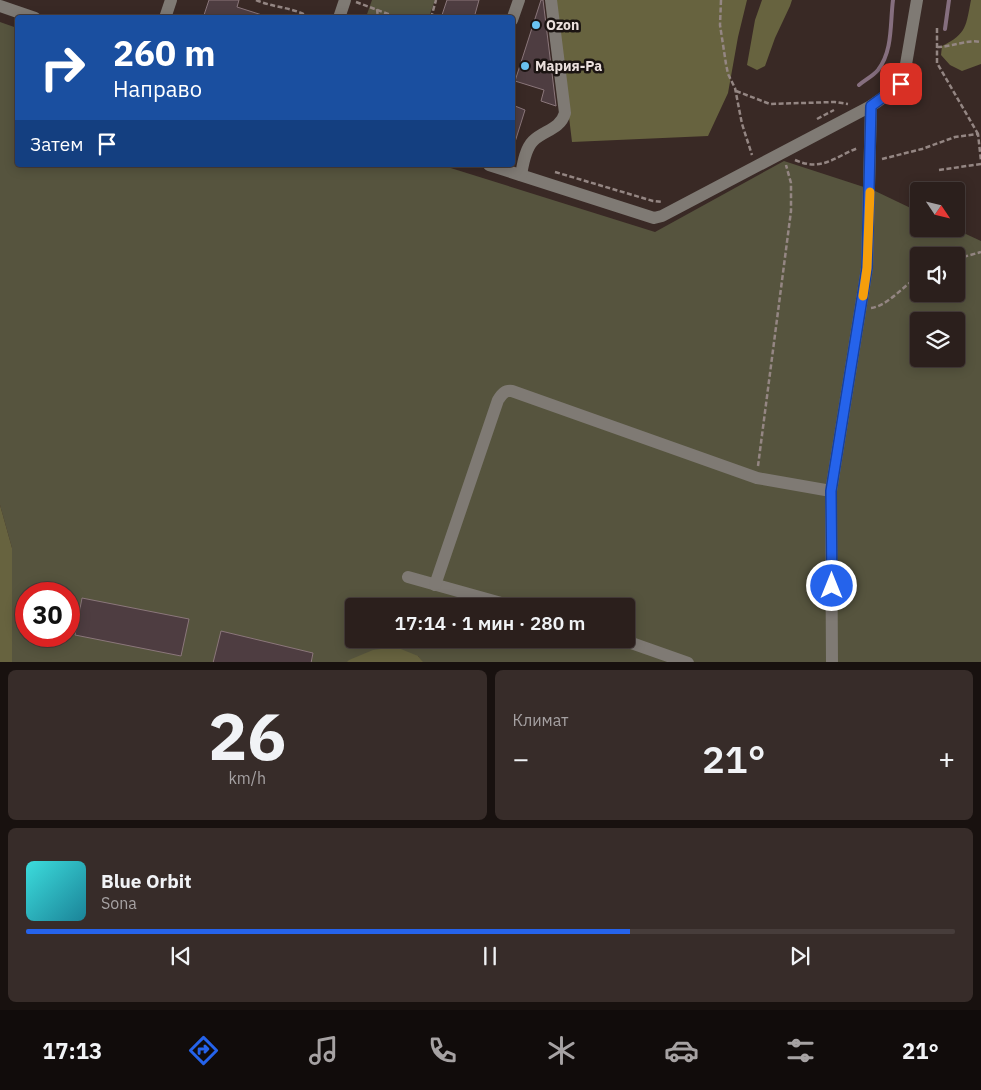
<!DOCTYPE html>
<html lang="ru">
<meta charset="utf-8">
<style>
:root{--surface:#2b1f1c;--page:#372c29;--text:#f1f3f6;--muted:#a6a2a3;--line:#473d3b;--accent:#2563eb}
body{margin:0;font-family:"IBM Plex Sans",sans-serif;background:var(--page);color:var(--text);height:100vh;display:flex;flex-direction:column;font-size:19px;white-space:nowrap}
*{box-sizing:border-box;margin:0}
p{font-size:16px;color:var(--muted)}
.icon{flex:none;width:28px;height:28px;fill:none;stroke:currentColor;stroke-width:2;stroke-linecap:round;stroke-linejoin:round}
.map{position:relative;height:662px;overflow:hidden}
.drawer{display:flex;flex-direction:column;gap:8px;padding:8px;background:#18110f;flex:1}
.drawer>*{flex:none}
.hud{position:absolute;left:15px;top:15px;width:500px;height:152px;border-radius:5px;box-shadow:0 2px 12px #0003,0 0 0 1px var(--line);background:#1a4fa0;color:#fff;overflow:hidden}
.needle{width:32px;rotate:125deg}
.fabs{position:absolute;left:910px;top:182px;display:grid;gap:10px}
.fabs a{display:grid;place-items:center;width:55px;height:55px;border-radius:5px;background:var(--surface);box-shadow:0 2px 12px #0003,0 0 0 1px var(--line);font-size:25px}
.speed{position:absolute;left:15px;top:582px;display:flex;gap:10px;font-size:25px;font-weight:700;text-align:center}
.speed>*{display:grid;place-content:center;width:65px;height:65px;border-radius:50%;background:var(--surface);box-shadow:0 2px 12px #0003,0 0 0 1px var(--line);line-height:1}
.speed .limit{border:8px solid #d22;background:#fff;color:#111}
.pin{position:absolute;display:grid;place-items:center;width:42px;height:42px;color:#fff;margin:-21px;border-radius:10px;box-shadow:0 2px 8px #0006}
.me{position:absolute;width:55px;margin:-28px;rotate:0deg;stroke-linejoin:round;filter:drop-shadow(0 0 4px #0008)}
.turn{display:flex;align-items:center;gap:18px;height:105px;padding:0 15px;font-size:22px}
.turn .icon{width:65px;height:65px;stroke-width:2.5}
.turn b{display:block;font-size:35px;line-height:42px}
.then{display:flex;align-items:center;height:48px;padding:0 15px;background:#0003;gap:10px;font-size:19px}
.big{font-size:38px;font-weight:600;line-height:1.1}
.drawer .widget{flex:1;display:flex;flex-direction:column;justify-content:center;gap:8px;min-width:0;padding:0 18px;border-radius:8px;background:var(--page)}
.drawer .dial{align-items:center;gap:0}
.dial b{font-size:65px;line-height:1}
.song{display:flex;align-items:center;gap:15px}
.cover{width:60px;height:60px;border-radius:8px;background:linear-gradient(135deg,hsl(180 70% 55%),hsl(190 70% 35%))}
.played{height:5px;border-radius:2px;background:linear-gradient(90deg,var(--accent) 65%,var(--line) 65%)}
.keys{display:flex;justify-content:space-around;direction:ltr}
.heat{display:flex;justify-content:space-between;align-items:center;font-size:28px;direction:ltr}
.drawer .tiles{flex:1;display:grid;gap:8px;grid-template-columns:1fr 1fr}
.widget:last-child{grid-column:span 2}
.trip{position:absolute;left:345px;top:598px;width:290px;height:50px;border-radius:5px;background:var(--surface);box-shadow:0 2px 12px #0003,0 0 0 1px var(--line);font-weight:600;line-height:50px;text-align:center}
.menu{display:flex;height:80px;justify-content:space-around;align-items:center;background:#110c0b;color:var(--muted)}
.menu .icon{width:35px;height:35px}
.menu .active{color:var(--accent)}
.menu b{font-size:22px;color:var(--text)}
.map>svg:first-child{display:block}
</style>
<div class="map">
<svg width="981" height="663" viewBox="0 0 981 663">
<rect width="100%" height="100%" fill="#392925"/>
<g fill="#56543e" fill-rule="evenodd">
<polygon points="372,0 435,0 429,17 366,17"/>
<path d="M0,22L17,28L18,165H441L655,232L784,161L873,190L919,212V229H955L981,241V662L423,663L418,656L350,660L347,663L12,662V548L0,505ZM919,256H956V294H919ZM919,321H956V359H919ZM26,594H69V636H26ZM354,606H626V639H354Z"/>
</g>
<g fill="#67633f">
<polygon points="555,0 747,0 738,37 728,93 708,136 572,142"/>
<polygon points="762,0 792,0 790,6 775,38 765,66 757,70 747,65 755,20"/>
<path d="M971,0H981V64L962,71L950,65L941,55L942,46C967,34 966,25 971,0Z"/>
<polygon points="0,505 12,548 12,662 0,662"/>
<polygon points="396,647 418,656 423,662 347,662 349,660 373,650"/>
</g>
<g fill="none" stroke-linecap="round" stroke-linejoin="round">
<g stroke="#866f7f" stroke-width="4">
<polyline points="945,29 949,0"/>
<path d="M859,85C865,80 873,76 878,70C893,51 890,23 893,0"/>
</g>
</g>
<g fill="#4e3d41" stroke="#8b777b">
<polygon points="209,0 239,0 237,7 262,15 261,18 203,18"/>
<polygon points="447,0 479,0 474,18 441,18"/>
<polygon points="541,0 543,0 556,106 541,101 544,90 515,81"/>
<polygon points="515,106 525,110 515,142 512,142 512,113"/>
<polygon points="82,598 189,619 181,656 75,635"/>
<polygon points="221,631 313,653 311,663 213,663"/>
</g>
<g fill="none" stroke-linecap="round" stroke-linejoin="round">
<g stroke="#948683" stroke-width="2.5" stroke-dasharray="5 2.5" stroke-linecap="butt">
<path d="M256,0C274,8 294,7 311,18"/>
<polyline points="721,0 720,25 726,64 728,74 735,88 742,124 752,155"/>
<polyline points="356,2 399,18"/>
<polyline points="377,9 378,18"/>
<polyline points="431,18 436,0"/>
<polyline points="937,28 937,63 978,134 981,134"/>
<path d="M937,47C952,47 967,39 981,42"/>
<polyline points="736,91 770,104 835,102 848,104"/>
<polyline points="817,119 834,110"/>
<polyline points="882,159 922,149 955,137 978,134 981,161"/>
<path d="M795,160C822,172 834,157 858,148"/>
<polyline points="939,170 981,164"/>
<polyline points="555,172 653,201 662,202"/>
<polyline points="956,259 981,252"/>
<path d="M871,308C888,306 904,285 919,276"/>
<polyline points="758,466 791,211 791,183 786,165"/>
</g>
<g stroke="#7f7a74" stroke-width="12">
<polyline points="0,6 35,18"/>
<polyline points="165,18 171,0"/>
<polyline points="339,18 345,0"/>
<polyline points="512,20 519,0"/>
<polyline points="489,165 654,218 662,216 871,106 894,90 901,84 904,76 917,0"/>
<path d="M521,175C523,164 525,149 533,141C544,130 560,130 565,113L551,0"/>
<polyline points="408,577 512,606"/>
<path d="M435,585L498,400C502,394 505,390 512,391L757,478L831,491"/>
<polyline points="620,639 688,663"/>
<polyline points="832,663 831,491 867,268 871,106"/>
</g>
</g>
<g fill="none" stroke-linecap="round" stroke-linejoin="round">
<defs>
<polyline id="route" points="832,586 831,491 867,268 871,106 901,84"/>
</defs>
<use href="#route" stroke="#184099" stroke-width="12"/>
<use href="#route" stroke="#2563eb" stroke-width="9"/>
<polyline stroke="#f59e0b" stroke-width="9" points="863,296 867,268 870,192"/>
</g>
<g fill="#6ac3f1" stroke="#1b1412" stroke-width="2">
<circle cx="536" cy="25" r="5"/>
<circle cx="525" cy="66" r="5"/>
</g>
<g text-anchor="middle" stroke-width="5" stroke-linejoin="round" paint-order="stroke">
<g font-size="14" font-weight="bold" fill="#ebe0dd" stroke="#1b1412" text-anchor="start">
<text x="546" y="30">Ozon</text>
<text x="535" y="71">Мария-Ра</text>
</g>
</g>
</svg>
<div class="fabs">
<a><svg class="needle" viewBox="-14 -14 28 28"><path d="M0-13l5 13h-10z" fill="#e53935"/><path d="M0 13l5-13h-10z" fill="#a6a2a3"/></svg></a>
<a><svg class="icon" aria-label="sound" viewBox="0 0 24 24"><path d="M4 9h4l5-4v14l-5-4H4zM17 9q2 3 0 6"/></svg></a>
<a><svg class="icon" aria-label="layers" viewBox="0 0 24 24"><path d="M12 4l9 5-9 5-9-5zM3 14l9 5 9-5"/></svg></a>
</div>
<div class="speed"><div class="limit">30</div></div>
<div class="pin" style="left:901px;top:84px;background:#d93025"><svg class="icon" aria-label="arrive" viewBox="0 0 24 24"><path d="M6 21V4h12l-3 4 3 4H6"/></svg></div>
<svg class="me" style="left:832px;top:586px" viewBox="-20 -20 40 40"><circle r="17" fill="#2563eb" stroke="#fff" stroke-width="3"/><path d="M0-11L8 9 0 5-8 9z" fill="#fff"/></svg>
<div class="trip">17:14 · 1 мин · 280 m</div>
<div class="hud">
<div class="turn"><svg class="icon" aria-label="right" viewBox="0 0 24 24"><path d="M7 20v-9h11M14 6l5 5-5 5"/></svg><div><b>260 m</b>Направо</div></div>
<div class="then">Затем<svg class="icon" aria-label="arrive" viewBox="0 0 24 24"><path d="M6 21V4h12l-3 4 3 4H6"/></svg></div>
</div>
</div>
<section class="drawer">
<div class="tiles">
<div class="widget dial"><b>26</b><p>km/h</p></div>
<div class="widget"><p>Климат</p>
<div class="heat"><a>−</a><b class="big">21°</b><a>+</a></div>
</div>
<div class="widget">
<div class="song"><i class="cover"></i><div><b>Blue Orbit</b><p>Sona</p></div></div>
<div class="played"></div>
<div class="keys"><svg class="icon" aria-label="previous" viewBox="0 0 24 24"><path d="M18 5L8 12l10 7zM5 5v14"/></svg><svg class="icon" aria-label="pause" viewBox="0 0 24 24"><path d="M8 5v14M16 5v14"/></svg><svg class="icon" aria-label="next" viewBox="0 0 24 24"><path d="M6 5l10 7-10 7zM19 5v14"/></svg></div>
</div>
</div>
</section>
<nav class="menu">
<b>17:13</b>
<svg class="icon active" aria-label="directions" viewBox="0 0 24 24"><path d="M12 3l9 9-9 9-9-9zM9 14v-3h6M13 9l2 2-2 2"/></svg>
<svg class="icon" aria-label="music" viewBox="0 0 24 24"><path d="M9 18V5l10-2v13"/><circle cx="6" cy="18" r="3"/><circle cx="16" cy="16" r="3"/></svg>
<svg class="icon" aria-label="phone" viewBox="0 0 24 24"><path d="M5 4h4l2 5-3 2q2 4 5 5l2-3 5 2v4C11 20 4 13 5 4z"/></svg>
<svg class="icon" aria-label="climate" viewBox="0 0 24 24"><path d="M12 3v18M4 7l16 10M4 17L20 7"/></svg>
<svg class="icon" aria-label="car" viewBox="0 0 24 24"><path d="M5 17H2v-5l4-1 3-4h7l3 4 3 1v5h-3M9 17h6M6 11h13"/><circle cx="7" cy="17" r="2"/><circle cx="17" cy="17" r="2"/></svg>
<svg class="icon" aria-label="filters" viewBox="0 0 24 24"><path d="M4 7h16M4 17h16"/><circle cx="9" cy="7" r="2"/><circle cx="15" cy="17" r="2"/></svg>
<b>21°</b>
</nav>
